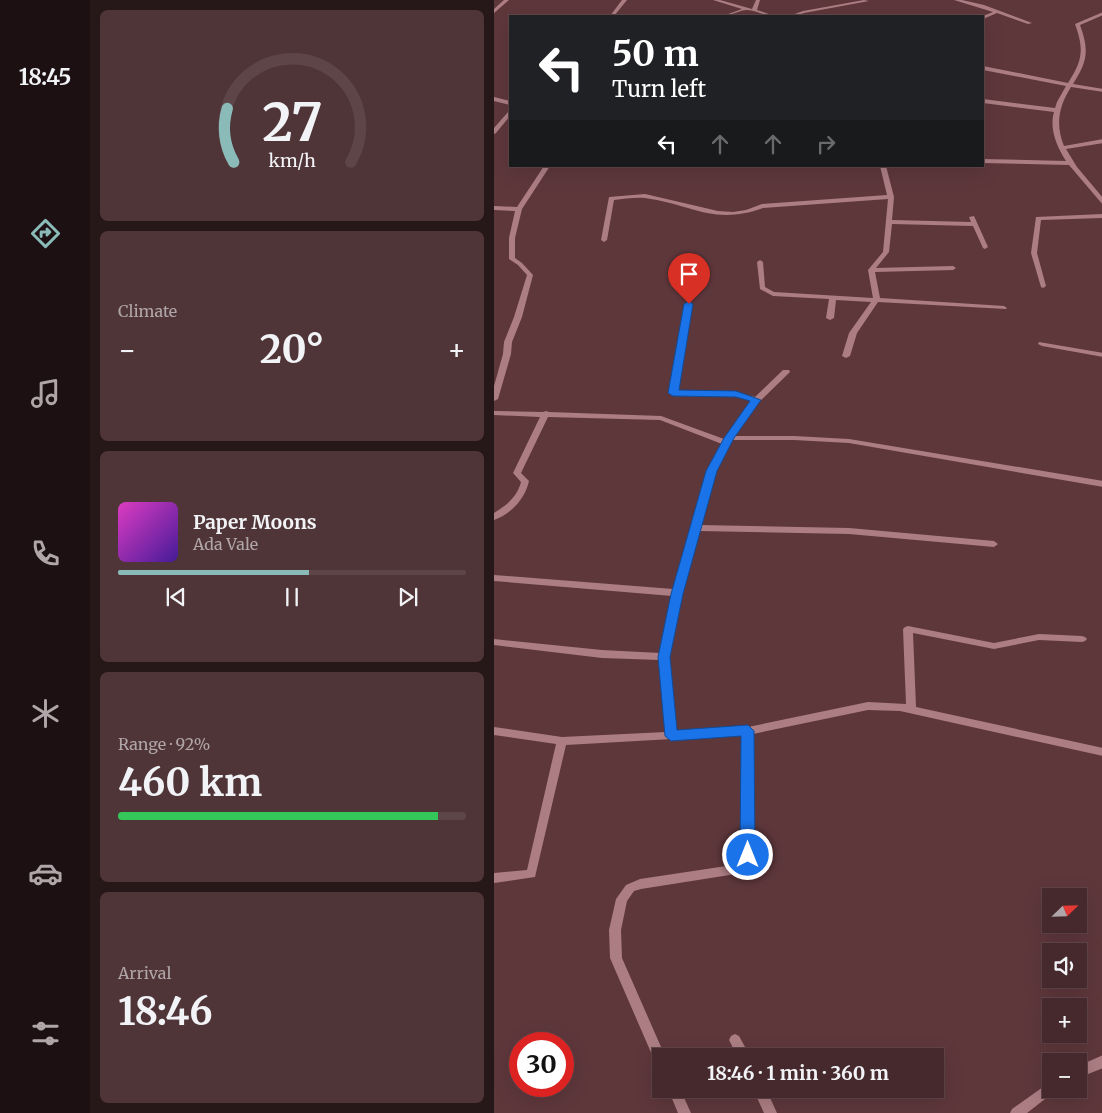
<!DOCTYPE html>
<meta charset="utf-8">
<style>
:root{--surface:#46292c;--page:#503538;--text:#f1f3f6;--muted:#b0a6a9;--line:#5e4548;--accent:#8bbbb9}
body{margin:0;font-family:Merriweather,serif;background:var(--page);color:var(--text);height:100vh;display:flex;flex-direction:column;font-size:19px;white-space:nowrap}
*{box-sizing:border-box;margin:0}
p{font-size:16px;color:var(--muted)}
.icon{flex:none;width:28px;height:28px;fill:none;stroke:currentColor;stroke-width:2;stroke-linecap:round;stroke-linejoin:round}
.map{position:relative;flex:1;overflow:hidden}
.drawer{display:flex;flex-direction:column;gap:10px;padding:10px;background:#261718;width:404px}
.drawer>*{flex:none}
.top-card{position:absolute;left:15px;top:15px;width:475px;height:152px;border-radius:0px;box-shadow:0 5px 20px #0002,0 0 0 1px var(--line);background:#202124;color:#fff;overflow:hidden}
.needle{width:32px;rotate:67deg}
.tools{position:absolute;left:548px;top:888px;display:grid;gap:10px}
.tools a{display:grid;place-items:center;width:45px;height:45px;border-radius:0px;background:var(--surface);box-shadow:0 5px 20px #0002,0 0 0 1px var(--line);font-size:25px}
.speed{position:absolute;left:15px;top:1032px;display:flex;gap:10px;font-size:25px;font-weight:700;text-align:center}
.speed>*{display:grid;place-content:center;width:65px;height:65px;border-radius:50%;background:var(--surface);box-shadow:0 5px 20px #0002,0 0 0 1px var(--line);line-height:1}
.speed .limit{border:8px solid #d22;background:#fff;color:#111}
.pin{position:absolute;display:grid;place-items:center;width:42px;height:42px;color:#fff;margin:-51px -21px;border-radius:50% 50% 50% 0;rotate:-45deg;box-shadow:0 0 5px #0007}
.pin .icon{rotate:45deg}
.me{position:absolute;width:55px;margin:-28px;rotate:0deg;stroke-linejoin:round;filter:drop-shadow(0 0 4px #0008)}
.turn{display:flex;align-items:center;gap:18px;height:105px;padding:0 20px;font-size:22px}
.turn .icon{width:65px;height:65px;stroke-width:2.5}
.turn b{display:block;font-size:35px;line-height:42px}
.lanes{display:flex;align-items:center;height:48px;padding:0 20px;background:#0003;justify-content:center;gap:25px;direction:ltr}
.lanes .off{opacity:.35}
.big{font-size:38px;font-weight:700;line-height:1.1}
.drawer .card{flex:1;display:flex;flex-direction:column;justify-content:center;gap:8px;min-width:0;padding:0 18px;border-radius:8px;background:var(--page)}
.drawer .dial{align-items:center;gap:0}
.dial svg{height:130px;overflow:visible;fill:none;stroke:var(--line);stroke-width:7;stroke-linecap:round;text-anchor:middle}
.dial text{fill:var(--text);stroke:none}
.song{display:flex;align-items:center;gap:15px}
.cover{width:60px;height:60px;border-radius:8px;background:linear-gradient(135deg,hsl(310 70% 55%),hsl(260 70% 35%))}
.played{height:5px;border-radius:2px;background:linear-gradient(90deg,var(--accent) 55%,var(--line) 55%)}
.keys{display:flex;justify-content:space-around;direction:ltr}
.heat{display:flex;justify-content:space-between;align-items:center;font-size:28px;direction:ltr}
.charge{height:8px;border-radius:4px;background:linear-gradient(90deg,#34c759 92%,var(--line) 0)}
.trip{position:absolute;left:158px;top:1048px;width:292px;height:50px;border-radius:0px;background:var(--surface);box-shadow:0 5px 20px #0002,0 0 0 1px var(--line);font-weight:700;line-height:50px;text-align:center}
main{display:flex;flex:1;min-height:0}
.tab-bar{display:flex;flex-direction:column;width:90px;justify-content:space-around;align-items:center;background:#1c1012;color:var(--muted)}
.tab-bar .icon{width:35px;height:35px}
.tab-bar .current{color:var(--accent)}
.tab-bar b{font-size:22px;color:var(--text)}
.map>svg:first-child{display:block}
</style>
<main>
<nav class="tab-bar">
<b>18:45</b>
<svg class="icon current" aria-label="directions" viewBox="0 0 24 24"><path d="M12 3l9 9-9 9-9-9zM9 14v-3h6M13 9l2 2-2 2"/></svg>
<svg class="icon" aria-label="music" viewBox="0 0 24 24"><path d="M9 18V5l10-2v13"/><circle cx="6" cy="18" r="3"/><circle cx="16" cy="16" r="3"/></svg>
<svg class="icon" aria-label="phone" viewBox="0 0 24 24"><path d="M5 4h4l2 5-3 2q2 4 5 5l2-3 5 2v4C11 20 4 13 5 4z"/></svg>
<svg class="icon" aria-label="climate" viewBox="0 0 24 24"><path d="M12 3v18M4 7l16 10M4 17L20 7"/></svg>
<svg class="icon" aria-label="car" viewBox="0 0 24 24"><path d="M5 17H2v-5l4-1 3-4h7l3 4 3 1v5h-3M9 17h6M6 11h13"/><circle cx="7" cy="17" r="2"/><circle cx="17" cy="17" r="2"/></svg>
<svg class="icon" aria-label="filters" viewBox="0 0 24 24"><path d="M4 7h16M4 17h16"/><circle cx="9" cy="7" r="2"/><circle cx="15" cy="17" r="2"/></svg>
</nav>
<section class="drawer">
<div class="card dial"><svg viewBox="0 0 100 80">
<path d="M14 69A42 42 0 1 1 86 69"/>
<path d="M14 69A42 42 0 0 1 10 36" stroke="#8bbbb9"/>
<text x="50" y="56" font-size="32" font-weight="700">27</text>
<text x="50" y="72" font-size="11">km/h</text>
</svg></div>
<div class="card"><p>Climate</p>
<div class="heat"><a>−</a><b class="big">20°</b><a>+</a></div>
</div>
<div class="card">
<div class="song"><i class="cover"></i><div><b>Paper Moons</b><p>Ada Vale</p></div></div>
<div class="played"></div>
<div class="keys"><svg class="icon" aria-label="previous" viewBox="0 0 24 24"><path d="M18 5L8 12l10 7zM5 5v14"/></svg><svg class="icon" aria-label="pause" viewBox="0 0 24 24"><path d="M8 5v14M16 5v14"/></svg><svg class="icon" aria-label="next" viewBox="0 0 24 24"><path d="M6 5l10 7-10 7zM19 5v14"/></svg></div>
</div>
<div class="card"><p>Range · 92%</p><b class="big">460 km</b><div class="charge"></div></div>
<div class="card"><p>Arrival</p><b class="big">18:46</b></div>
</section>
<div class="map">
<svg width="609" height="1113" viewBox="0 0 609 1113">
<rect width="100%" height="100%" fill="#5e373b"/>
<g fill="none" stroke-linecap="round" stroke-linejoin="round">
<g fill="#ac7e83" fill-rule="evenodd">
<polygon points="10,0 15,0 0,13 0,9"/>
<polygon points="128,0 133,0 120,16 116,16"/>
<path d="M219,0H226L258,9L262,0H266L263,10L281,16C272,17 262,10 253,10C245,10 237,16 229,16L248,9Z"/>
<polygon points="370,0 375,1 310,13 301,16 295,16 309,11"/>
<polygon points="460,0 468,0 490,5 538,23 534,24 503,13 489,19 489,16 499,12"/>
<path d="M609,12V15L586,25C595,50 594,61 579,84L609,89V92L577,87C565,106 561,124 570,146L609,139V143L572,149L583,167L609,198V205L575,165L489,163V159L572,161C563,147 555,129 560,112L489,103V99L561,108L563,102L572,86L489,70V66L574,83C589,60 590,49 581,24Z"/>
<polygon points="0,97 16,101 16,105 0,101"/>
<polygon points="16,111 16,116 2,133 0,134 0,128 14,112"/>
<polygon points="50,166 56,166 28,209 21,238 21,258 28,263 39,275 28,317 18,342 17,354 4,399 0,401 0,386 9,354 10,342 20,317 33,275 24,265 15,259 15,238 21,211 0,210 0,206 23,207"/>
<path d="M386,166H392L400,197L398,220L477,222L475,217L480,216L494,247L491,249L489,248L479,226L398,224L395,252L382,268L459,266L462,268L459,270L381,272L386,298L510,306L513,308L512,309L384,302L363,333L356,356L352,358L348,356L355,333L377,302L342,300L340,318L336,320L332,318L335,299L279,296L266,289L263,262L266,260L269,262L271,287L280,292L379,298L374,270L389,252L394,199L269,208C220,226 197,204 151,198C141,197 130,199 120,200L113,240L110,242L107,240L115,197L151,194L224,211L239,212L252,210L268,204L393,195Z"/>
<polygon points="609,214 609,218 547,220 543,253 552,286 549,288 547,287 537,253 542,217"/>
<path d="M195,302L198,304L183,391L242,392L261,397L289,370H295L296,372L262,405L241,436H300L355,439L609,481V487L355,443L300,440H238L221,471L206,525L355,528L500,541L504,544L500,547L355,534L205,531L188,593L175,657L182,731L254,727L374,702L412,704L409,629L411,627L414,626L500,643L545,634L588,636L591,637L593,639L591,641L588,642L545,640L500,649L419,633L422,707L609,748V756L406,711L374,710L259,734L258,855L255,865L242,874L147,889L140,891L133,901L127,930L128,958L171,1056H166V1066L162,1064L116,958L115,930L122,899L132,885L146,879L239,865L246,859L248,855L249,735L72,745L41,877L0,883V873L33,870L62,744L0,735V727L68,737L172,732L166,660L108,658L0,645V639L108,650L166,653L178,596L0,581V575L179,589L213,471L228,444L166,420L54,417L27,473L35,481C31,499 17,514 0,520V513C13,505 23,497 27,482L19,473L46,417L0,415V411L49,412L52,411L55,412L167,416L230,439L257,401L242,396L179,395L175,393L192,304Z"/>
<polygon points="545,342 609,353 609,357 548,346 544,344"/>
<polygon points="241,1034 245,1036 256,1056 243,1056 235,1040 237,1036"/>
<polygon points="609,1055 609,1068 584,1078 584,1066"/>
<polygon points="556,1082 556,1089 562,1089 560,1092 533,1113 516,1113 518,1109"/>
<polygon points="174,1089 186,1089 197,1113 184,1113"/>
<polygon points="259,1089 272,1089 283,1113 270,1113"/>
</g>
</g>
<polygon fill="#1a73e8" stroke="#114b97" points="195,301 199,304 185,390 242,391 267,400 240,438 223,471 189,594 176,657 183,730 254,725 260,731 261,855 258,859 254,861 249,859 246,855 247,736 177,741 171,736 164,657 177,594 212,471 230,438 256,401 242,397 179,396 174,393 190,304"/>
</svg>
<div class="tools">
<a><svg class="needle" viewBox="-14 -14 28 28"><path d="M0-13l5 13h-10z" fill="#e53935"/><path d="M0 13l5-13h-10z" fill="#b0a6a9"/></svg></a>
<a><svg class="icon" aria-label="sound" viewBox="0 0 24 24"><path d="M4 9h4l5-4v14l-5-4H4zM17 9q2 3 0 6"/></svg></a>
<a>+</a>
<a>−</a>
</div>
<div class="speed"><div class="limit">30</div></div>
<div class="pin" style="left:195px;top:304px;background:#d93025"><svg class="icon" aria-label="arrive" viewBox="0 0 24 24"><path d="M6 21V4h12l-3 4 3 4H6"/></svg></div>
<svg class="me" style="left:254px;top:855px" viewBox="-20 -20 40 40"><circle r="17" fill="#1a73e8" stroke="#fff" stroke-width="3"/><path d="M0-11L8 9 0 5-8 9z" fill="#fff"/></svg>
<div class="trip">18:46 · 1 min · 360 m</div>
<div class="top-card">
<div class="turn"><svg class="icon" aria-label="left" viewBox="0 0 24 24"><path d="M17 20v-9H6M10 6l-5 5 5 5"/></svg><div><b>50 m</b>Turn left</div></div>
<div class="lanes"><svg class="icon" aria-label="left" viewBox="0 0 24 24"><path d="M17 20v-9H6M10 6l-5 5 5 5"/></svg><svg class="icon off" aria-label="ahead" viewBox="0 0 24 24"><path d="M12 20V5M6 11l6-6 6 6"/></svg><svg class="icon off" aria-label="ahead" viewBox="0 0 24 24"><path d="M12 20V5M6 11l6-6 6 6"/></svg><svg class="icon off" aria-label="right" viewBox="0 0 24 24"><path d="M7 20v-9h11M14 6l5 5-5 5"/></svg></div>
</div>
</div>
</main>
